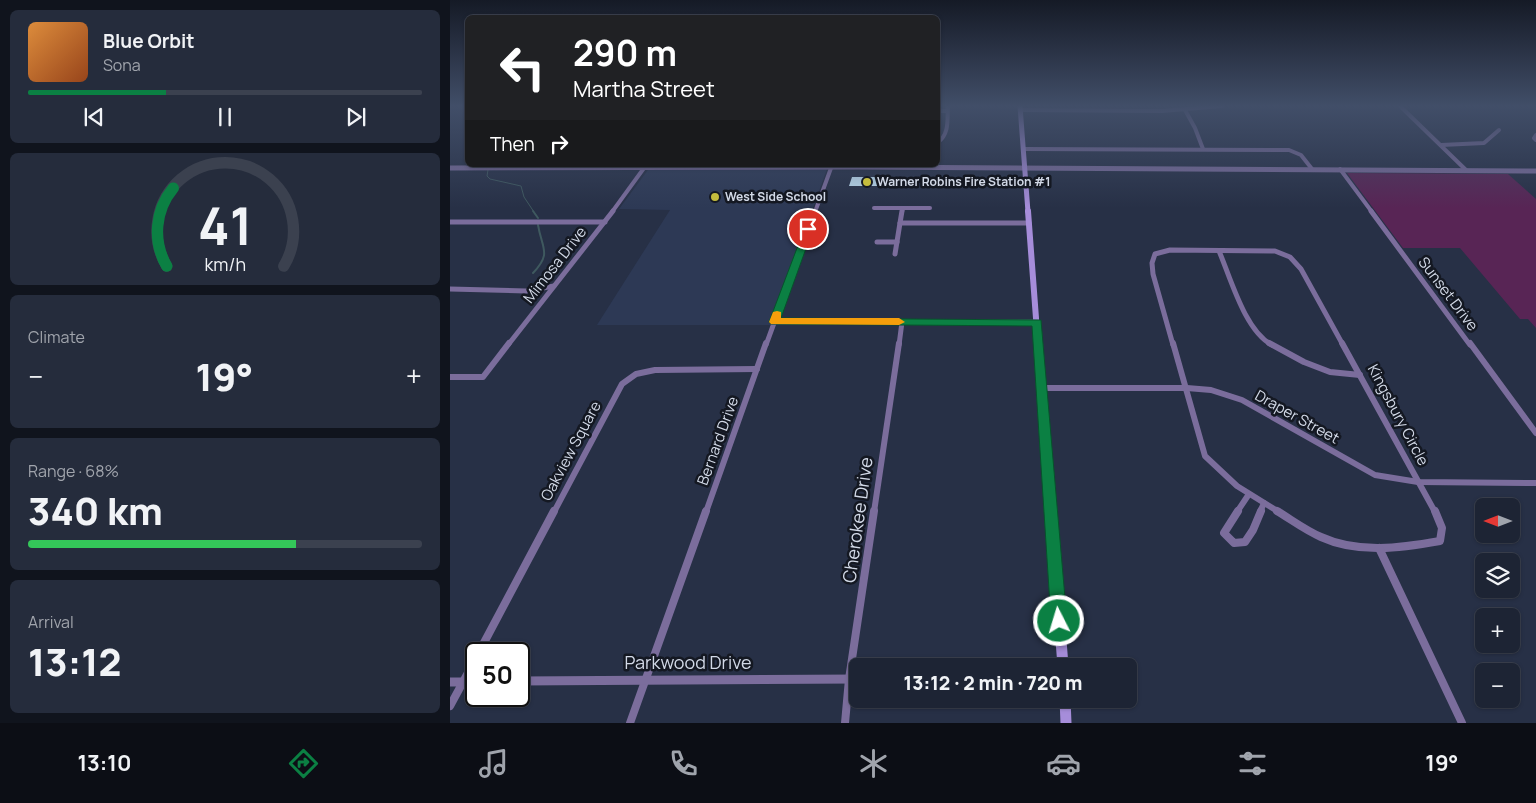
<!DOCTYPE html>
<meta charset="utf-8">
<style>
:root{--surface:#1d2434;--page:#252c3c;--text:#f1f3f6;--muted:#a0a4ac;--line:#3b414f;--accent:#0b8043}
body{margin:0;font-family:Manrope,sans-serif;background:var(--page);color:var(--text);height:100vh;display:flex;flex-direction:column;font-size:19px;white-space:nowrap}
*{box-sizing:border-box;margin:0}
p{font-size:16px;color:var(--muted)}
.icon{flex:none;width:28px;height:28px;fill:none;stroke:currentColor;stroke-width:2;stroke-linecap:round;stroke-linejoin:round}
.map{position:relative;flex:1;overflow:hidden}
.sheet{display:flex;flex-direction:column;gap:10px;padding:10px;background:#10141d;width:450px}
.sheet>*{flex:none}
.hud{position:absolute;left:15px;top:15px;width:475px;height:152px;border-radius:8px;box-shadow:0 1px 4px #0004,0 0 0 1px var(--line);background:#202124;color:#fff;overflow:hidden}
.needle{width:32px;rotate:270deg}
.buttons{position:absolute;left:1025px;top:498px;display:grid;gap:10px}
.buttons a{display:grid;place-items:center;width:45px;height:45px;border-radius:8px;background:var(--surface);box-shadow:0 1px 4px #0004,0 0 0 1px var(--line);font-size:25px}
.speed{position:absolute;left:15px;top:642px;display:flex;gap:10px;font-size:25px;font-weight:700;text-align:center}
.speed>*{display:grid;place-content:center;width:65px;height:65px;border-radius:50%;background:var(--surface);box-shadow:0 1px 4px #0004,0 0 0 1px var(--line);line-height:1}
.speed .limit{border:2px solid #111;border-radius:8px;background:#fff;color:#111}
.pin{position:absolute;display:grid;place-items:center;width:42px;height:42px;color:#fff;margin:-21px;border:2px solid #fff;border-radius:50%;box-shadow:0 1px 5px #0007}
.me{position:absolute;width:55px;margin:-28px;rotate:355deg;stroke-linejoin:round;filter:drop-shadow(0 0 4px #0008)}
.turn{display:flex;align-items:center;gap:18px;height:105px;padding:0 25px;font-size:22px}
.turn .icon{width:65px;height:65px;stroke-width:2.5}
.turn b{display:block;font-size:35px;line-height:42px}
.then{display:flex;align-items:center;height:48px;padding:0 25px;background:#0003;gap:10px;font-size:19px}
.big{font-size:38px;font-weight:800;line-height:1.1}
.sheet .tile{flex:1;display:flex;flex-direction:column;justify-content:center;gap:8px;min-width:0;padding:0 18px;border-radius:8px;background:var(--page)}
.sheet .dial{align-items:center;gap:0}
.dial svg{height:130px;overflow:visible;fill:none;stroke:var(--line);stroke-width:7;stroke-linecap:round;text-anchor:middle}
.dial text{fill:var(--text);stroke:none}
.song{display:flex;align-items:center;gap:15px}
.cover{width:60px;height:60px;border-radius:8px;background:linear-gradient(135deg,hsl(30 70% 55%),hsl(20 70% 35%))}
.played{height:5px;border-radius:2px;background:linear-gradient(90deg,var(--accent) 35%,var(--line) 35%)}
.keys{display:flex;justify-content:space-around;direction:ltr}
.heat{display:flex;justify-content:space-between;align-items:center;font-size:28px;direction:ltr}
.charge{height:8px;border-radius:4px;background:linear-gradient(90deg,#34c759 68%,var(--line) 0)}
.trip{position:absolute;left:399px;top:658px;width:288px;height:50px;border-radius:8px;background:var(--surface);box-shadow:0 1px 4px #0004,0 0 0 1px var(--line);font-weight:800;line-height:50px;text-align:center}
.menu{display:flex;height:80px;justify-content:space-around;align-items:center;background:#0c0e15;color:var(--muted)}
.menu .icon{width:35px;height:35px}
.menu .selected{color:var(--accent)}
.menu b{font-size:22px;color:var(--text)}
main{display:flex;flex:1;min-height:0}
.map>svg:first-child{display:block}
</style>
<main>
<section class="sheet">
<div class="tile">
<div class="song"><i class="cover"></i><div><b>Blue Orbit</b><p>Sona</p></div></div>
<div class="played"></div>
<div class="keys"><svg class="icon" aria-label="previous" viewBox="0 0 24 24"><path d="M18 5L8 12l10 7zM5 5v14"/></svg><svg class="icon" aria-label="pause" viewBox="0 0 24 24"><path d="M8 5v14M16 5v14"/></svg><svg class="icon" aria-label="next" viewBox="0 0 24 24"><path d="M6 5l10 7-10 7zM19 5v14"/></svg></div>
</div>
<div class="tile dial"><svg viewBox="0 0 100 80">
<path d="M14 69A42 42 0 1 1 86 69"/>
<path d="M14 69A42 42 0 0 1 18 21" stroke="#0b8043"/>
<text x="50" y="56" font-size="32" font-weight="700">41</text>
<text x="50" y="72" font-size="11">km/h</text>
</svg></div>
<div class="tile"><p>Climate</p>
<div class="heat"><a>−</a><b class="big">19°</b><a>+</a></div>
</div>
<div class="tile"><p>Range · 68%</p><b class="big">340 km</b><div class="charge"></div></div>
<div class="tile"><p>Arrival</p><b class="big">13:12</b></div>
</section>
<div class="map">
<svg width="1086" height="723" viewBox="0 0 1086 723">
<rect width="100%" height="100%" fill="#273046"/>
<polygon fill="#2d3955" points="377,169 321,325 147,325 220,210 169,209 198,170"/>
<polygon fill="#582555" points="897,173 1058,174 1086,199 1086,328 1078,319 1070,319 1010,248 953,248"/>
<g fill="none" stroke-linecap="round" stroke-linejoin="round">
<polyline stroke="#3f595f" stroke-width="1" points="38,170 37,176 40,179 71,186 74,197 84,212"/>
<g stroke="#3f595f" stroke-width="2">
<polyline points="83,211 88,218"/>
<path d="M83,273C102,253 92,249 88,225"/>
</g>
</g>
<polygon fill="#c6e5f8" points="402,177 434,177 432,186 399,186"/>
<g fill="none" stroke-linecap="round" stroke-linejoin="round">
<g stroke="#7b6d9c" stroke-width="4">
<polyline points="950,106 1017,171"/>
<polyline points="570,110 712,111 772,106"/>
<polyline points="735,110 745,128 753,149"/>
<polyline points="488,111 497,111"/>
<polyline points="1086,135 1084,138 1086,140"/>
<path d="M488,142C500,134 497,118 498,106"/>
<polyline points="991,145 1034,143 1049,130"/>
<polyline points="574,149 839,150 851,155 862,169"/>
<polyline points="890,169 922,212"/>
<polyline points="424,208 453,208 452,212"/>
<polyline points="453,208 480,208"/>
<polyline points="162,212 194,168"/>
<polyline points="365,212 381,168"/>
</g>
<g stroke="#7b6d9c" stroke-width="5">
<polyline points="921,211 1020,345"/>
<polyline points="0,222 155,222"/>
<polyline points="450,223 452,211"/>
<polyline points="427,242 447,242"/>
<path d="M769,251C781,279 795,331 822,345"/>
<polyline points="445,254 450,223 579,223"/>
<polyline points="0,289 76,291 104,286"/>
<polyline points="325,322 587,322"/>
<polyline points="58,345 163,211"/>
<polyline points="316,345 365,211"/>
<polyline points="449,345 452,322"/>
<polyline points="723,345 703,274 702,263 705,254 720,250 825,251 840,257 851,269 893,345"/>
</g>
<g stroke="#7b6d9c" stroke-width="6">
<polyline points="723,343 755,456 787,486 829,512"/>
<polyline points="819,343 854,362 880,372 910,375"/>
<polyline points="892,343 985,512"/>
<polyline points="1020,343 1086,433"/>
<polyline points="0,377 33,377 59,343"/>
<polyline points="591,388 737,388 761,390 792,400 925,475 968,482 1086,483"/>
<polyline points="104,512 172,384 186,374 205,370 307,369"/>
<polyline points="256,512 316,343"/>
<polyline points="424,512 449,343"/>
<polyline points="787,512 799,494"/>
<polyline points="810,512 814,503"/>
</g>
<g stroke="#7b6d9c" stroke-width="8">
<polyline points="788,511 774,533 784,543 795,542 803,530 811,511"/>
<path d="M827,511C842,520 855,530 871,537C908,554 951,548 990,541L992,528L985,511"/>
<polyline points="929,548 1012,723"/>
<polyline points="28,654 104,511"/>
<polyline points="0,706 26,658"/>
<polyline points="180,723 256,511"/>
<polyline points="395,723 399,679 424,511"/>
</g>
<polyline stroke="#7b6d9c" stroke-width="5" points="0,168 408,167 1086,171"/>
<g stroke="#7b6d9c" stroke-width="9">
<polyline points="69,681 408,679"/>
<polyline points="0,682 26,682"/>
</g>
<polyline stroke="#a68dda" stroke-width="5" points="570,106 578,212"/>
<polyline stroke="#a68dda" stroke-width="6" points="578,211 588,345"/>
<polyline stroke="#a68dda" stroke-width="8" points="588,343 601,512"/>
<g stroke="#a68dda" stroke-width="11">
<polyline points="601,511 613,666"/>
<polyline points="615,699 616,723"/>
</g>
</g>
<linearGradient id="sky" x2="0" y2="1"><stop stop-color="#151a26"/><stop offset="0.51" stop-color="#414e68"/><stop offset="1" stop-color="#414e68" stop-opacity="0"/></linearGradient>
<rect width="1086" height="208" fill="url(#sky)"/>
<polygon fill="#0b8043" stroke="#07532c" points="355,227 362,227 363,229 331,318 591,320 617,621 614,627 609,629 603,627 601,621 582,326 321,324 319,322"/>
<polygon fill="#f59e0b" points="327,311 331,312 331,318 449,318 455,322 449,325 321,324 319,322 323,312"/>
<g fill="#c4bc3d" stroke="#141822" stroke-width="2">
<circle cx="417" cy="182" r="5"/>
<circle cx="265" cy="197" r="5"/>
</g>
<g text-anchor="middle" stroke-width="5" stroke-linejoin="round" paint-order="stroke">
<g font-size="12" font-weight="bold" fill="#d2d9e7" stroke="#141822" text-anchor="start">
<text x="427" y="186">Warner Robins Fire Station #1</text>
<text x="275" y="201">West Side School</text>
</g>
<g font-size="15" fill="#d2d9e7" stroke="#141822">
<text transform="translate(105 265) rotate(-52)" y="5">Mimosa Drive</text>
<text transform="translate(998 294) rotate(53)" y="5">Sunset Drive</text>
<text transform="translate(948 415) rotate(62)" y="5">Kingsbury Circle</text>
<text transform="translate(847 417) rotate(29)" y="5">Draper Street</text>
<text transform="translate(268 441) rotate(-70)" y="5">Bernard Drive</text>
<text transform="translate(121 451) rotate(-62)" y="5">Oakview Square</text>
</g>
<g font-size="18" fill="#d2d9e7" stroke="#141822">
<text transform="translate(408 520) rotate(-82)" y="6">Cherokee Drive</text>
<text x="238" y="669">Parkwood Drive</text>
</g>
</g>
</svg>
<div class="buttons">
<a><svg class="needle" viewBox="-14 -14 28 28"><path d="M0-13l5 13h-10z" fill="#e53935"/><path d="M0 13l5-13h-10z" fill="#a0a4ac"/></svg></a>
<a><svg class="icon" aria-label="layers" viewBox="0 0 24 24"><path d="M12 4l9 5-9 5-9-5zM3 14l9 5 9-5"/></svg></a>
<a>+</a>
<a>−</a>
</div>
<div class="speed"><div class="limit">50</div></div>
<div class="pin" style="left:358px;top:229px;background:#d93025"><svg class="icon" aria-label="arrive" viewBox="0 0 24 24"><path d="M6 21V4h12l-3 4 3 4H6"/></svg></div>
<svg class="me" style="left:609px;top:621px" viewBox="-20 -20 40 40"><circle r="17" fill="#0b8043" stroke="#fff" stroke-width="3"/><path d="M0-11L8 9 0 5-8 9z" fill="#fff"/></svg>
<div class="trip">13:12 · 2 min · 720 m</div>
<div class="hud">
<div class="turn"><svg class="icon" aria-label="left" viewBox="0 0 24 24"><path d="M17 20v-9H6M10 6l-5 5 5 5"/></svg><div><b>290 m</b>Martha Street</div></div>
<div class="then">Then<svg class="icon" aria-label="right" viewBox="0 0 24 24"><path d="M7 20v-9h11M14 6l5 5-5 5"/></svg></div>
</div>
</div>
</main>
<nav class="menu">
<b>13:10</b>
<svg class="icon selected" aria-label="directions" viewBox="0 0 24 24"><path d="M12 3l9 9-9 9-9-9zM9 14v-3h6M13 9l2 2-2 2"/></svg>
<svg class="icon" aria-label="music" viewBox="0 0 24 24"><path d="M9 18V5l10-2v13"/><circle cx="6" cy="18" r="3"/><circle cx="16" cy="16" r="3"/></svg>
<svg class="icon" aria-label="phone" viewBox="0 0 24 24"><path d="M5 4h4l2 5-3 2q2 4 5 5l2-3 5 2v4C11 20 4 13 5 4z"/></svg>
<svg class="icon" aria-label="climate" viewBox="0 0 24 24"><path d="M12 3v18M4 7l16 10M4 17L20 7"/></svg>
<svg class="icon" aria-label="car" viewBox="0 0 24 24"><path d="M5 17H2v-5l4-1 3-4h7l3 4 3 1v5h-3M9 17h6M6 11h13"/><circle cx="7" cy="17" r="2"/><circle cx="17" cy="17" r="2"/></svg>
<svg class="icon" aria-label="filters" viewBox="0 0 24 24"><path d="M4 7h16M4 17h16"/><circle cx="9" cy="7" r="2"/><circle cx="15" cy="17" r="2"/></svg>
<b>19°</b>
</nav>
